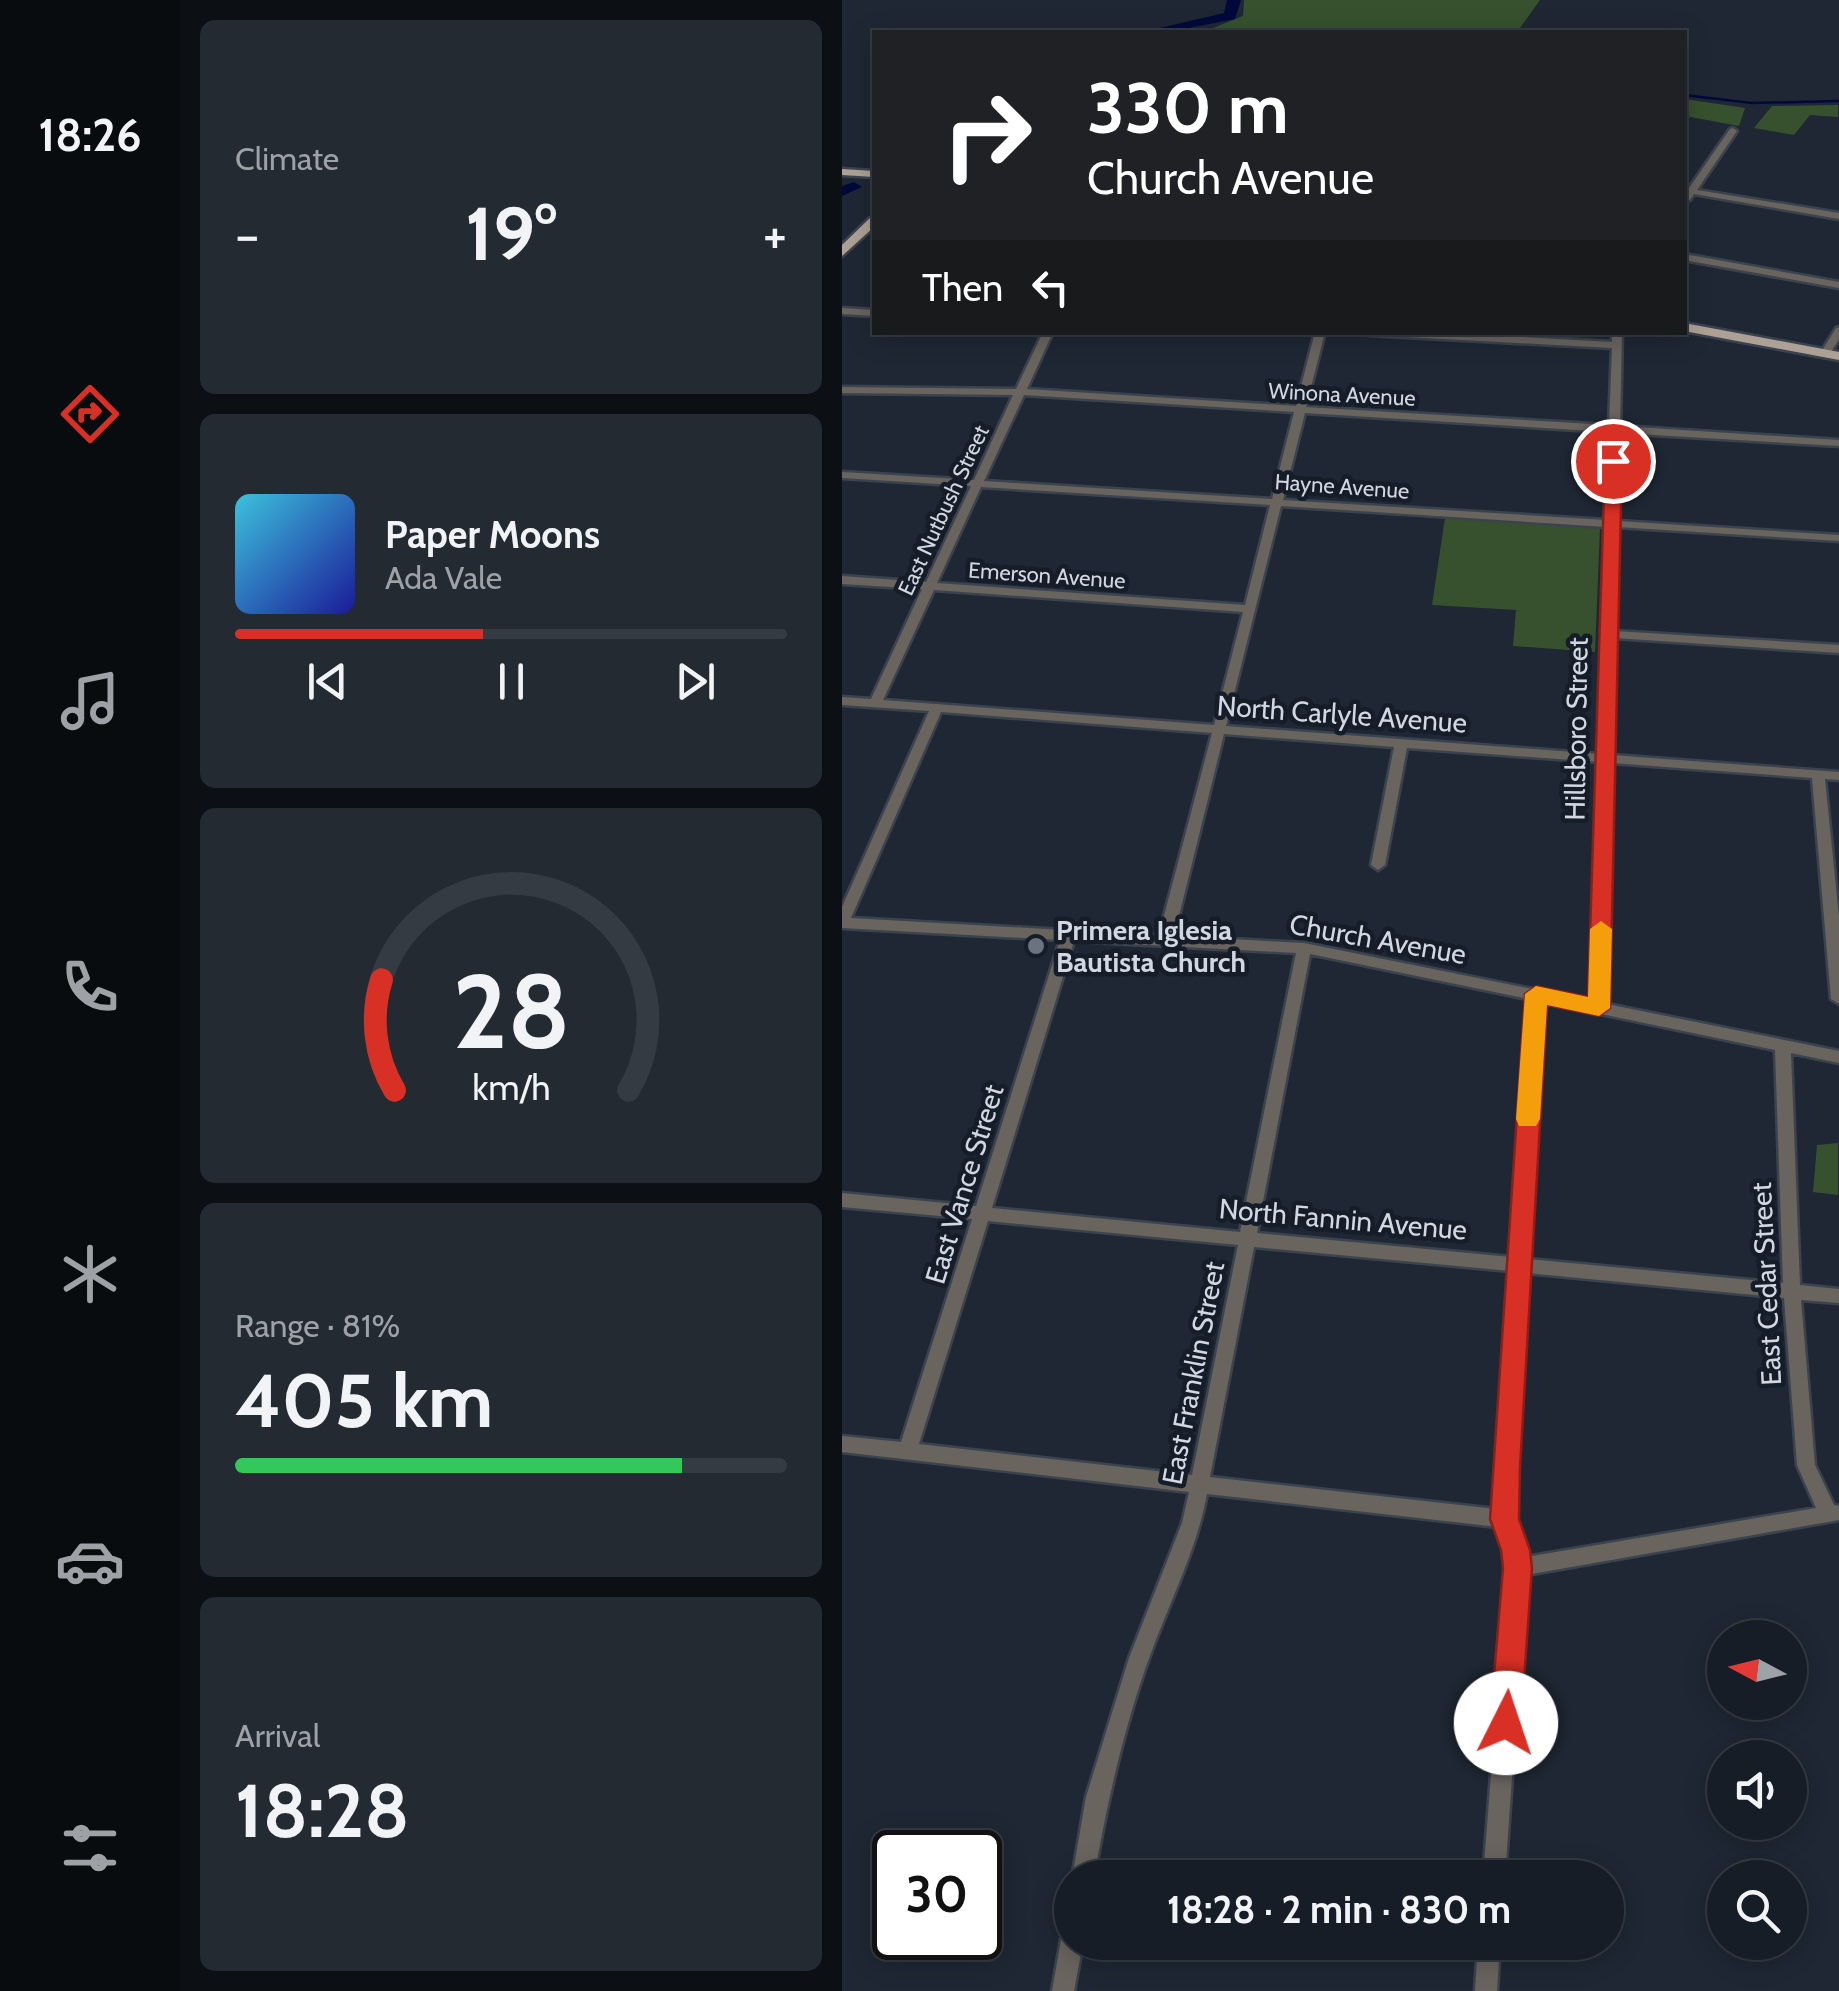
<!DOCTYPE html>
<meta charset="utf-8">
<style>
:root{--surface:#161d26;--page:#232a32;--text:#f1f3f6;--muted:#9ea2a7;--line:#353b43;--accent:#d93025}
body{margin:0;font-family:Cabin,sans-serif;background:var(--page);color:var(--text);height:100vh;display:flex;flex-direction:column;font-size:38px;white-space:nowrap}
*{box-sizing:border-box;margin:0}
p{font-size:32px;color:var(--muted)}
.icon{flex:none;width:55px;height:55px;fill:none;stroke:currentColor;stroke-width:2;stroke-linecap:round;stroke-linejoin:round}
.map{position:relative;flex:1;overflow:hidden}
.panel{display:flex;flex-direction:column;gap:20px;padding:20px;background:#0c1015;width:662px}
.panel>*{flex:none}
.hud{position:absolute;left:30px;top:30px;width:815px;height:305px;border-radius:0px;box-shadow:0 5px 25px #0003,0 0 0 2px var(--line);background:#202124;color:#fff;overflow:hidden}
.needle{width:65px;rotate:277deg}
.tools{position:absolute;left:865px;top:1620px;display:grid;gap:20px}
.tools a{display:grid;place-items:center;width:100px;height:100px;border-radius:50%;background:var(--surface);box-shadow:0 5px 25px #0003,0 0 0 2px var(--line);font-size:50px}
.speed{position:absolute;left:30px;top:1830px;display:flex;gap:20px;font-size:50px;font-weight:700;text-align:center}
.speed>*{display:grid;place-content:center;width:130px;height:130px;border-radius:50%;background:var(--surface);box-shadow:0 5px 25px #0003,0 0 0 2px var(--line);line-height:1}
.speed .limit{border:5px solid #111;border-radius:15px;background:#fff;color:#111}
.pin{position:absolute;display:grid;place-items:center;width:85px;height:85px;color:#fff;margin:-42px;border:5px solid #fff;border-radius:50%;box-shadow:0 2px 10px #0007}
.me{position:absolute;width:110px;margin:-55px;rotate:4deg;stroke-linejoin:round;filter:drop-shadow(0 0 8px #0008)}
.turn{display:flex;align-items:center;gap:35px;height:210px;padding:0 50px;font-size:45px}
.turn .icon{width:130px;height:130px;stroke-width:2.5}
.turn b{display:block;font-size:70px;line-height:85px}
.then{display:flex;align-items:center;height:95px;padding:0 50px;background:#0003;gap:20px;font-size:38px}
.big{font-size:75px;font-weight:700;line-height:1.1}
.panel .widget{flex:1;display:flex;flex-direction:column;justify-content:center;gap:15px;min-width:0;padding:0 35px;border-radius:15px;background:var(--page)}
.panel .dial{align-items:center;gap:0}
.dial svg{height:260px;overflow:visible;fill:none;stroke:var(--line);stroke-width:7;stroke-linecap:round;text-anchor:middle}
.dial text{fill:var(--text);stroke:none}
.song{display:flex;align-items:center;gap:30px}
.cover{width:120px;height:120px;border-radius:15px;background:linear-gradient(135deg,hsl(190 70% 55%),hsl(240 70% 35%))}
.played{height:10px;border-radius:5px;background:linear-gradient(90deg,var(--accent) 45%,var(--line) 45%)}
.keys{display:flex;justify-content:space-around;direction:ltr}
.heat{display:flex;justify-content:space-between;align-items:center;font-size:55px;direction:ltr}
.charge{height:15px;border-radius:8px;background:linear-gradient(90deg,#34c759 81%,var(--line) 0)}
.trip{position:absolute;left:212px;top:1860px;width:570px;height:100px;border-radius:50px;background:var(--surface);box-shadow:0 5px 25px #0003,0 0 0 2px var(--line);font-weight:700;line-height:100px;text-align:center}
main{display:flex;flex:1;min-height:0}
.tab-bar{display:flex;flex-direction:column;width:180px;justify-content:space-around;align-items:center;background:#090c0f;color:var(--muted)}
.tab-bar .icon{width:70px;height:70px}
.tab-bar .active{color:var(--accent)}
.tab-bar b{font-size:45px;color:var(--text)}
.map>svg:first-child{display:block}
</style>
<main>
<nav class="tab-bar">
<b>18:26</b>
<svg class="icon active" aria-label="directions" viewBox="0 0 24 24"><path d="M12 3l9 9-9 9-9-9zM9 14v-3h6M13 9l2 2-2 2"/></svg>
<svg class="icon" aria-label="music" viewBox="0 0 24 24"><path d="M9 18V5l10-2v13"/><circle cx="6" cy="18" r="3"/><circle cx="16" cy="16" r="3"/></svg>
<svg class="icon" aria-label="phone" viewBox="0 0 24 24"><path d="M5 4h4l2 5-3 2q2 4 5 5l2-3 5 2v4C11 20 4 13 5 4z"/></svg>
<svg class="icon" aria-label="climate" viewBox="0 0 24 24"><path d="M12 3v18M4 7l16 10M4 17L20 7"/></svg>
<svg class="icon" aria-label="car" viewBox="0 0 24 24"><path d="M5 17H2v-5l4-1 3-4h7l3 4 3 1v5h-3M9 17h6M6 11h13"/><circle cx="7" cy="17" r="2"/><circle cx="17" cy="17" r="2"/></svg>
<svg class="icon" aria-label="filters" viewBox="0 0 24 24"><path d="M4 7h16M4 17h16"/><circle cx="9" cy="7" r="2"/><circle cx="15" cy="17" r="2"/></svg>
</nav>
<section class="panel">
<div class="widget"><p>Climate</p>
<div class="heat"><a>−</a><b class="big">19°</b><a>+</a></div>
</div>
<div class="widget">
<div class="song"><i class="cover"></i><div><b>Paper Moons</b><p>Ada Vale</p></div></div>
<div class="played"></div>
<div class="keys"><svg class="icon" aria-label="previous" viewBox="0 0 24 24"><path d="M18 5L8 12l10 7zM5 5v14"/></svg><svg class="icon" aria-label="pause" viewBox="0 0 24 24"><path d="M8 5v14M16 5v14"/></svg><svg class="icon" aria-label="next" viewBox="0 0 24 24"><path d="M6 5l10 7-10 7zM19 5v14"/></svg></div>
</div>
<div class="widget dial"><svg viewBox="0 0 100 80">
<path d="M14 69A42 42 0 1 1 86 69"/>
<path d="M14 69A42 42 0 0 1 10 35" stroke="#d93025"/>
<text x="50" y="56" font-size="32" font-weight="700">28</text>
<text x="50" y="72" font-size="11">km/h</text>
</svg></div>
<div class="widget"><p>Range · 81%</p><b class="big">405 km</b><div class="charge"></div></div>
<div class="widget"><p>Arrival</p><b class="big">18:28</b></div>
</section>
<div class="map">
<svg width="997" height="1991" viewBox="0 0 997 1991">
<rect width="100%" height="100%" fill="#1e2733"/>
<g fill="#37512e">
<polygon points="402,0 698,0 678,28 684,32 379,32 371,28 401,16"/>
<polygon points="843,99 903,108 897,126 843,116"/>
<polygon points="996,105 996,117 968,115 952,135 912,128 930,106"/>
<polygon points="603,518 758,528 753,652 671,646 674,610 590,605"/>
<polygon points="996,1143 996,1195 971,1192 975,1145"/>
</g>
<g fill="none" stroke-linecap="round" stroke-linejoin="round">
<g stroke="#00093a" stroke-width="2.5">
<polyline points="339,27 356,32"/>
<polyline points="842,95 910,103 997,101"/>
</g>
<g fill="#00093a" fill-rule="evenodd">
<polygon points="385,0 399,0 393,19 326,32 301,32 382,13"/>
<polygon points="12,182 20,187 0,196 0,186"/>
</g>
<defs>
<g id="minor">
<polygon points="891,128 895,131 855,190 997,213 997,219 852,194 848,200 842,200 842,187 847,188 888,129"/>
<polygon points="842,254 997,282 997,288 842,260"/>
<polygon points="0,308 32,310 32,316 0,314"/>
<polygon points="997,327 997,339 989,352 980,354 979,352 994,328"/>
<path d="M201,332H211L185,389L454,406L473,332H483L464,407L767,425L770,348L527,335L522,332H593L770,342V332H780L778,426L997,440V446L778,433L776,521L997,535V541L775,527L773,631L997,645V653L773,638L770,755L997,772V780L983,779L997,917V1004L989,999L970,778L770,763L765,1004L997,1051V1063L949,1053L958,1285L997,1289V1303L959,1300L973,1465L992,1505L997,1506V1520L684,1575L663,1878H641L665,1568L664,1550L656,1527L365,1494C355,1549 328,1601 309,1653C282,1726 265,1802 252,1878H230L244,1797L287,1658L340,1523L347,1492L0,1452V1436L59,1442L130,1219L0,1207V1193L134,1206L218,940L0,928V907L87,711L0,705V697L29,699L80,589L0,584V576L84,582L129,486L0,478V472L132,480L171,395L0,393V387L174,389ZM182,395L452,412L430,499L142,481ZM463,413L767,432L764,520L441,500ZM139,487L428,505L403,605L95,583ZM439,506L764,527L757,754L384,726ZM92,590L401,612L372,725L41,700ZM99,712L370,733L317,935L233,931L227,928L222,930L9,918ZM382,734L552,747L529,865L536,870L543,865L565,748L757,762L750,1001L462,943L332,936ZM232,941L454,953L398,1232L150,1208ZM468,954L686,999L669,1257L415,1233ZM701,1002L933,1050L941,1283L686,1259ZM146,1221L396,1245L350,1475L77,1444ZM412,1247L668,1271L654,1509L368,1477ZM685,1273L942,1298L955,1465L974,1508L684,1557L673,1519Z"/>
<polygon points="230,1929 230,1942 241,1942 232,1991 210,1991 219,1940 222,1932"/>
<polygon points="636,1942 658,1942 655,1991 633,1991"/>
</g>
<g id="major">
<polygon points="0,169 32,171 32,177 0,175"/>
<polygon points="28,218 32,218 32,227 0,256 0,245"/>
<polygon points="842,323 997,352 997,360 842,331"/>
</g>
</defs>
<use href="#minor" stroke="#3b434f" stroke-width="5"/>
<use href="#major" stroke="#3b434f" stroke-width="5"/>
<use href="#minor" fill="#69645e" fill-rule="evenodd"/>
<use href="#major" fill="#ada195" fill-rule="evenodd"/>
</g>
<polygon fill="#d93025" stroke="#8d1f18" stroke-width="2.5" points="771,456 780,461 768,1008 757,1016 705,1005 678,1467 677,1519 688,1550 690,1568 679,1723 675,1734 664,1738 652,1734 648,1723 661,1568 659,1550 648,1519 683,994 694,986 746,997 763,461"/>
<polygon fill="#f59e0b" points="759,921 770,929 768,1008 757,1016 705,1005 698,1119 694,1126 677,1126 674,1119 683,994 694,986 746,997 748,929"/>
<circle fill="#6b7280" stroke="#151d29" stroke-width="4" cx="194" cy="946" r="10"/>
<g text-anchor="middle" stroke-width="9" stroke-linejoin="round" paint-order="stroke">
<g font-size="22" fill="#d2d8e1" stroke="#151d29">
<text transform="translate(500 394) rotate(3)" y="8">Winona Avenue</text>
<text transform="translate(500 486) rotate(4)" y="8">Hayne Avenue</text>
<text transform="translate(101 510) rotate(-65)" y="8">East Nutbush Street</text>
<text transform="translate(205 575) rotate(4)" y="8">Emerson Avenue</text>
</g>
<g font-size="28" fill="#d2d8e1" stroke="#151d29">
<text transform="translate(500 714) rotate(4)" y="10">North Carlyle Avenue</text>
<text transform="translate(734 729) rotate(-89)" y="10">Hillsboro Street</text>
<text transform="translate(536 939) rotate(10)" y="10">Church Avenue</text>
<text transform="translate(122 1184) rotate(-73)" y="10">East Vance Street</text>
<text transform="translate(501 1219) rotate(5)" y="10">North Fannin Avenue</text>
<text transform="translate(924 1284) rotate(-93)" y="10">East Cedar Street</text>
<text transform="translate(351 1373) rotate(-79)" y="10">East Franklin Street</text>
</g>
<g font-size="28" font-weight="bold" fill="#d2d8e1" stroke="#151d29" text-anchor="start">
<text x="214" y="940">Primera Iglesia<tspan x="214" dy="32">Bautista Church</tspan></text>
</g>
</g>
</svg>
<div class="tools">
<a><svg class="needle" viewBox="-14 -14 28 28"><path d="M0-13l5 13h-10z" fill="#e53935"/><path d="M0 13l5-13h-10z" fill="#9ea2a7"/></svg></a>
<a><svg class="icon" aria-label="sound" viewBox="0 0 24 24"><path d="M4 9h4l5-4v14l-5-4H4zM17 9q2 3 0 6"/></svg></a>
<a><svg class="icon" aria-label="search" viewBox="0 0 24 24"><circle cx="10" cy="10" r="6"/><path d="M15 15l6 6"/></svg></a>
</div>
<div class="speed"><div class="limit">30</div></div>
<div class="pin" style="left:771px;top:461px;background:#d93025"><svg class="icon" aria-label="arrive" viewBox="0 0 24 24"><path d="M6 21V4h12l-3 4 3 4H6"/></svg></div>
<svg class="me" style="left:664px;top:1723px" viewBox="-20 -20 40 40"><circle r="19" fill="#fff"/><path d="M0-13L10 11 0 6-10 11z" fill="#d93025"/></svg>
<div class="trip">18:28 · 2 min · 830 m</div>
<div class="hud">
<div class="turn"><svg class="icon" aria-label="right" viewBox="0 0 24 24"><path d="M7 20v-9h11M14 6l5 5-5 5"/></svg><div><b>330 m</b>Church Avenue</div></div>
<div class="then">Then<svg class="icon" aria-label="left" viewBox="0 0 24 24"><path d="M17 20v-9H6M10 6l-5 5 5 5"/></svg></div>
</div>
</div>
</main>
